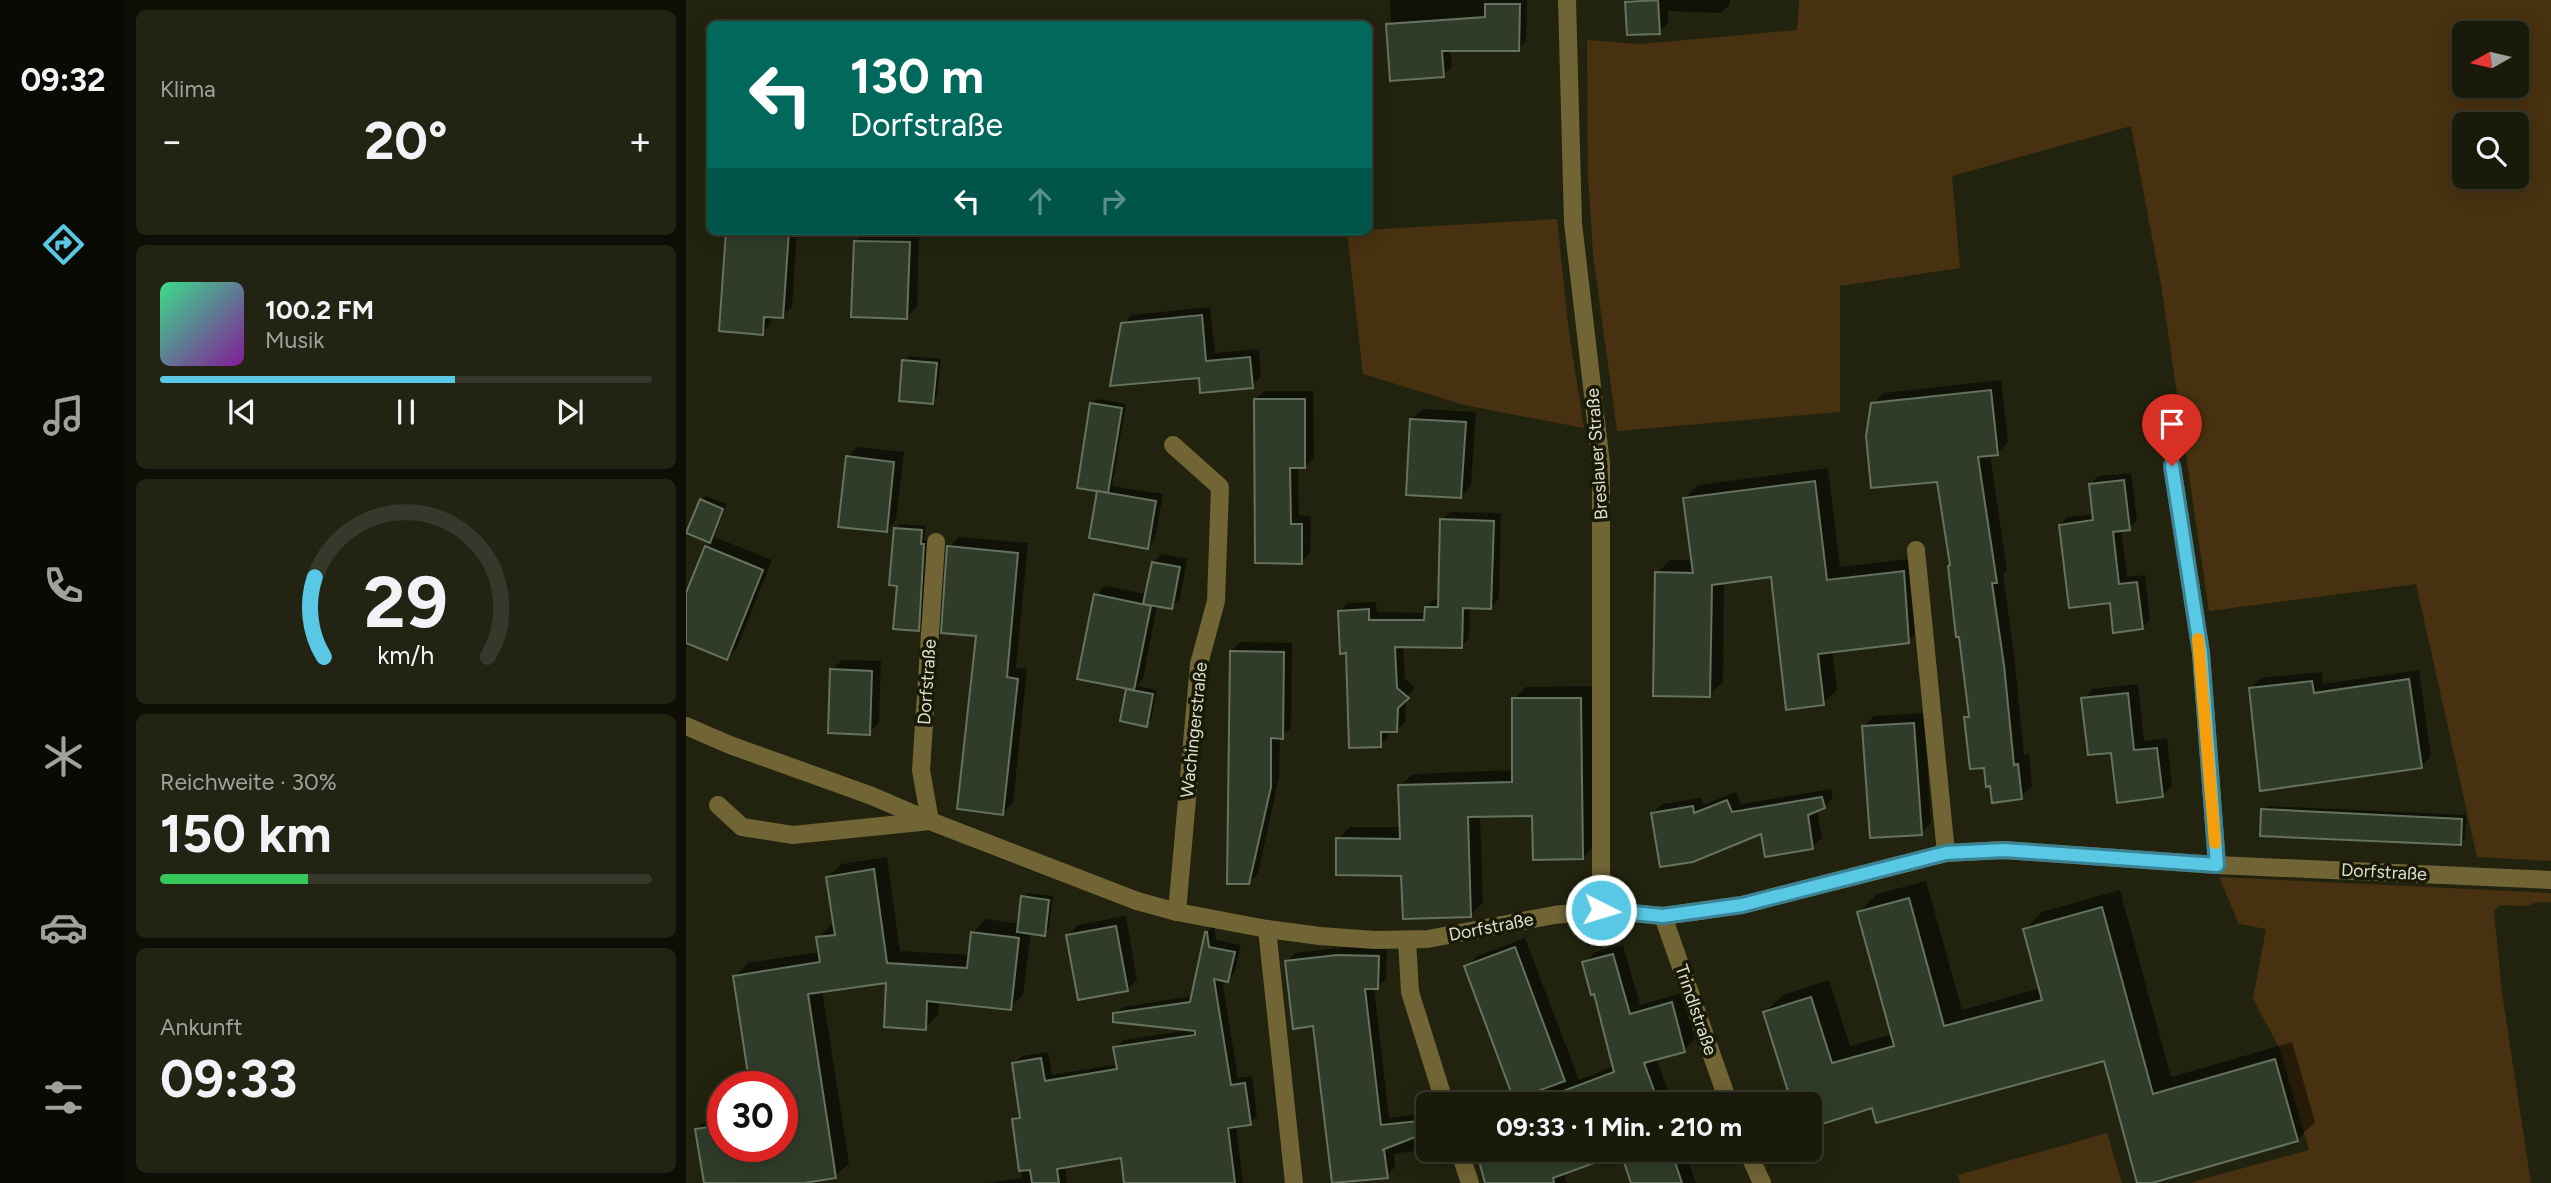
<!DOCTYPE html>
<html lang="de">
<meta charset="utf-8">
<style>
:root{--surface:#191a0a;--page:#222313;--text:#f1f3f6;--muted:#9fa19c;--line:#37382b;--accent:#59c8e4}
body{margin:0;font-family:Figtree,sans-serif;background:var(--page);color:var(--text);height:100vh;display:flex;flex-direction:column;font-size:26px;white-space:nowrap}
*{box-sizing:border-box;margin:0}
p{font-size:23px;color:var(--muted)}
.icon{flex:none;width:38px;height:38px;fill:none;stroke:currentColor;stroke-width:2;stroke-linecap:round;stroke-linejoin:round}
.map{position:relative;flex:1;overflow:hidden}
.sheet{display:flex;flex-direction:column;gap:10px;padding:10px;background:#0e0e06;width:560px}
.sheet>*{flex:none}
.hud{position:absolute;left:21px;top:21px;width:665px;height:214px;border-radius:10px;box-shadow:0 4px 18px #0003,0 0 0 2px var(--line);background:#00695c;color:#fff;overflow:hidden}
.needle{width:46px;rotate:262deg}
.tools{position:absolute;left:1766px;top:21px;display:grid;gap:14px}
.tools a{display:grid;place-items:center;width:77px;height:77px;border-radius:10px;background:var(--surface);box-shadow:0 4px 18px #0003,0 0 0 2px var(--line);font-size:35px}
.speed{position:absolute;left:21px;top:1071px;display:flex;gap:14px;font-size:35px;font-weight:700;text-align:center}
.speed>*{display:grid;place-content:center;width:91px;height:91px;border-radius:50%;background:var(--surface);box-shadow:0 4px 18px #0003,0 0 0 2px var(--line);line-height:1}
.speed .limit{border:10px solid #d22;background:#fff;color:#111}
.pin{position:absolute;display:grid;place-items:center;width:60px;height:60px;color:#fff;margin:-72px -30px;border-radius:50% 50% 50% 0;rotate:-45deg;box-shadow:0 0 7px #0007}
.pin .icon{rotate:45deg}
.me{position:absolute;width:77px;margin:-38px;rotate:95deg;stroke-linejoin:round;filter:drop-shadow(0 0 5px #0008)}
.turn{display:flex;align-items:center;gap:24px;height:147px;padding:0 28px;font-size:32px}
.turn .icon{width:91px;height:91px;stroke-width:2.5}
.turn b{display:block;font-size:49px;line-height:60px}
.lanes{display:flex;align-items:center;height:66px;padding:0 28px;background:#0003;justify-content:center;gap:35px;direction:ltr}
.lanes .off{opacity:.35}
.big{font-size:52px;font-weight:700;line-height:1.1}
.sheet .tile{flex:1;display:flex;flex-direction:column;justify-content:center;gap:10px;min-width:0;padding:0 24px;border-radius:10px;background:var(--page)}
.sheet .dial{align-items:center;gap:0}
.dial svg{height:182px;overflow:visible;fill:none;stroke:var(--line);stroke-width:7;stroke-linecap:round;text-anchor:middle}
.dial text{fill:var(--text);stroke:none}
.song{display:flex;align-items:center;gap:21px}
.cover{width:84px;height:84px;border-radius:10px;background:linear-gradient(135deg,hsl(150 70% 55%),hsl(290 70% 35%))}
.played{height:7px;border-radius:4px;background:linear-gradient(90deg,var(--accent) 60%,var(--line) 60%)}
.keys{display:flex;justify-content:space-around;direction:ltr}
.heat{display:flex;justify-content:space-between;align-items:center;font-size:38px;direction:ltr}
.charge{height:10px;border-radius:5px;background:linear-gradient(90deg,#34c759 30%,var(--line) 0)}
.trip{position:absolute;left:730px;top:1092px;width:406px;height:70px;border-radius:10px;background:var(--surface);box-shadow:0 4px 18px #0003,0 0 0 2px var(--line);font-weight:700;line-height:70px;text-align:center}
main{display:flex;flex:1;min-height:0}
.tabs{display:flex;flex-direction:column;width:126px;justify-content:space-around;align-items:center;background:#0a0a04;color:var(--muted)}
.tabs .icon{width:49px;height:49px}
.tabs .active{color:var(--accent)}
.tabs b{font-size:32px;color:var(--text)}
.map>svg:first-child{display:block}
</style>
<main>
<nav class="tabs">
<b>09:32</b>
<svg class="icon active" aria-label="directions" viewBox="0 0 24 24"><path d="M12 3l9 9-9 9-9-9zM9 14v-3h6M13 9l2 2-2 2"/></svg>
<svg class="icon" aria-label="music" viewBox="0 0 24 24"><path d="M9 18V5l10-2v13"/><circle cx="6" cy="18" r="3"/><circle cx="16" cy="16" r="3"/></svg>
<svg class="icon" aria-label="phone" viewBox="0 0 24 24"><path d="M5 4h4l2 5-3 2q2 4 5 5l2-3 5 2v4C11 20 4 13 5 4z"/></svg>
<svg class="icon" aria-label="climate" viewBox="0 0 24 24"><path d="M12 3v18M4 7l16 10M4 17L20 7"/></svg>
<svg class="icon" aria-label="car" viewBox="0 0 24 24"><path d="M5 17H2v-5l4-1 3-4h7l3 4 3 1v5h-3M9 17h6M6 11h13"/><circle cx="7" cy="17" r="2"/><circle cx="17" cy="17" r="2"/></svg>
<svg class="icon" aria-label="filters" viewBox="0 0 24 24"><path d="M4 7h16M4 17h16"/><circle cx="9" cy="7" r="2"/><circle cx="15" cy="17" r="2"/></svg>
</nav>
<section class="sheet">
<div class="tile"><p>Klima</p>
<div class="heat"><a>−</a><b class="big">20°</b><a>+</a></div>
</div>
<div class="tile">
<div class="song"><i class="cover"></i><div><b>100.2 FM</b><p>Musik</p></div></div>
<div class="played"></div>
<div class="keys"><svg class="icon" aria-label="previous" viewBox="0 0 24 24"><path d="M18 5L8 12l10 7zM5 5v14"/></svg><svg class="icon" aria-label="pause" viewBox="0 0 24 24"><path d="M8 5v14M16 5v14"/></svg><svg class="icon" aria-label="next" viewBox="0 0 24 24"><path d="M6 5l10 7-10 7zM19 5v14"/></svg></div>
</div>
<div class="tile dial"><svg viewBox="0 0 100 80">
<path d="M14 69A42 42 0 1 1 86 69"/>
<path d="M14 69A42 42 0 0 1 10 34" stroke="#59c8e4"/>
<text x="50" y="56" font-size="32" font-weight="700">29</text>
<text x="50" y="72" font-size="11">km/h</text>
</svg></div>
<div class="tile"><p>Reichweite · 30%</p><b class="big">150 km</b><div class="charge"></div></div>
<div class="tile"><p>Ankunft</p><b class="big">09:33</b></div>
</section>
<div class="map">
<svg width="1865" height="1183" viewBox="0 0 1865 1183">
<rect width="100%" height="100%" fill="#21230e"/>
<g fill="#483110" fill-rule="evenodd">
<path d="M1113,0H1865V861L1791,857L1730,584L1523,611L1475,285L1445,126L1266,176L1274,268L1154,286V412L931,431L907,254L902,177L901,40L954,44L1111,30ZM1830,33V86H1778V33ZM1778,124H1830V177H1778Z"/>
<polygon points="871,219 883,332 898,428 778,405 677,374 661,231"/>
<polygon points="1533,877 1865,893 1865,902 1852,902 1841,906 1814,905 1808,911 1816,993 1845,1183 1503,1183 1623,1150 1594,1049 1567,999 1580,929 1553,924"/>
<polygon points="1421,1133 1436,1183 1274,1183 1272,1175"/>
</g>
<g fill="#0007">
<polygon points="704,0 841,0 840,41 832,50 764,49 766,67 757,75 702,25 705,22"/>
<polygon points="943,0 1044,0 1044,4 1035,13 982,11 982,23 973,32 941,3"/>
<polygon points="42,231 111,231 106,307 96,317 86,316 85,323 76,333"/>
<polygon points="180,231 233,233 231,307 221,317 170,241"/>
<polygon points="524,307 529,353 573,349 575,377 566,386 514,377 437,324 446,315"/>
<polygon points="223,356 255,359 251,397 246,402 218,360"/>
<polygon points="1315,380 1322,442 1311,454 1304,454 1321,570 1317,574 1328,653 1338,755 1343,754 1346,786 1335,797 1305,784 1280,718 1285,713 1266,564 1252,480 1187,404 1198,393"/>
<polygon points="578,391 627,391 628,458 618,467 612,467 613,515 625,516 624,553 615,562 569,400"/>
<polygon points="411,399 440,404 426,486 477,494 469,539 462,547 412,492 406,403"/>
<polygon points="736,409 790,412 785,486 775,496 726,419"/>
<polygon points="171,447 218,452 210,520 200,531 161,457"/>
<polygon points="1142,468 1154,567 1231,558 1236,628 1222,641 1146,650 1151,690 1137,703 1087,575 1038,581 1037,682 1023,695 971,573 984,560 1007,560 999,498 1012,485"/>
<polygon points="1445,473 1451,520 1443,528 1435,529 1441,577 1459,575 1464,620 1456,628 1425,601 1374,525 1382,517 1408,514 1404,484 1413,476"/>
<polygon points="20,496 41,504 28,537 86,560 51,648 41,657 0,641 0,598 21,547 26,542 2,532 15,500"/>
<polygon points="764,512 815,513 813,599 805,607 784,606 783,638 775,647 717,645 719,679 729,688 720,698 719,722 711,730 702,730 702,737 694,745 662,652 653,612 662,603 690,602 691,612 740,613 740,608 749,599 753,600 755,520"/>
<polygon points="214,524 240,526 238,540 242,540 237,624 232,629 210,528"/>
<polygon points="273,537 342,543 330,668 341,669 327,803 317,813 292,634 263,547"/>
<polygon points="476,554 501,559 494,599 485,607 471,605 457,679 450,686 471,690 465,720 461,725 441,689 443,687 410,595 419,586 461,594 467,562"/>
<polygon points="555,642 606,643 605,728 594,737 593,777 572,873 563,883 545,651"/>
<polygon points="156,660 195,661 193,723 183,733 145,670"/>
<polygon points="1733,670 1745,756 1735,767 1564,689 1575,678 1636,672 1637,684"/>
<polygon points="1452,684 1458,741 1481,738 1486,786 1476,796 1426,751 1397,699 1407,689"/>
<polygon points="907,686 909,845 896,858 848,814 794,815 797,903 784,915 717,874 652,839 664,827 715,827 714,786 727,774 828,770 827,699 840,687"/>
<polygon points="1238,713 1245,823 1235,833 1178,726 1188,716"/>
<polygon points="1145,789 1147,797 1138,807 1131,809 1136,838 1126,847 1076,831 967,813 976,804 1015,798 1017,805 1050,792 1055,804"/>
<polygon points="1581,806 1780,815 1779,839 1774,843 1577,810"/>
<polygon points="201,857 214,951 284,955 287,933 300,919 334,924 337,897 342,893 367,896 363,929 358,934 345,932 337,995 324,1008 253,1000 252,1015 239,1028 202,981 136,990 163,1163 150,1176 107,1183 20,1183 11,1129 25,1116 37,1114 37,1146 96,1146 96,1087 49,976 62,963 134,952 132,938 145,925 149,924 142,877 156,864"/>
<polygon points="1240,881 1276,1010 1355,988 1339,929 1356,912 1434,890 1485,1077 1606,1042 1629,1122 1611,1140 1453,1183 1419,1059 1187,1106 1124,1126 1124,1104 1108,1104 1079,1012 1097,995 1143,980 1164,1046 1207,1034 1173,912 1191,894"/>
<polygon points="440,916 451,980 441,990 382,935 392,925"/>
<polygon points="528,925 530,940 555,945 549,972 542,980 536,979 552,1078 566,1076 571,1116 564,1123 550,1125 557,1183 439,1183 435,1156 379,1166 381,1183 301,1183 336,1178 328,1120 335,1113 328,1063 336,1056 362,1052 366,1075 432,1064 429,1048 437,1040 504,1030 429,1014 437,1007 507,996 520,933"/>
<polygon points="839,938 893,1080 928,1066 909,992 898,963 909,952 937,945 954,1005 996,993 1009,1039 998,1050 970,1058 987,1104 831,1104 780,967 791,956"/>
<polygon points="661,947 701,949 700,979 692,987 688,987 703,1118 742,1113 742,1149 708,1154 709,1167 701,1176 601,962 609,953"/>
<polygon points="792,1150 999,1150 1010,1183 947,1183 936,1151 878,1172 881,1183 801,1183"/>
</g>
<g fill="#303c29" stroke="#65725d" stroke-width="2">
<polygon points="972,0 974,34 941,35 939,2"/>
<polygon points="799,4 834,4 833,51 756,51 758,77 704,81 700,24 799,17"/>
<polygon points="40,231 103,231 97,318 78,317 77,335 33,331"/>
<polygon points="168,241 224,242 221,319 165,317"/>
<polygon points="516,315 520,361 564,357 567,388 514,393 513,378 424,386 435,323"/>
<polygon points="216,360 251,363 247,404 213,401"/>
<polygon points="1305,390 1312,455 1292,457 1311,583 1306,583 1318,665 1328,765 1332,764 1336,799 1306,803 1304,786 1300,787 1298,768 1284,769 1278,717 1283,717 1273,637 1270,637 1262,566 1264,565 1251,482 1185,488 1180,436 1185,403"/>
<polygon points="568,399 619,399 619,468 604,468 605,524 616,524 616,564 569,563"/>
<polygon points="404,403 436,408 422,493 391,488"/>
<polygon points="724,419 780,422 775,498 720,495"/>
<polygon points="160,456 208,462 201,532 152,527"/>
<polygon points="1438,480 1444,530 1427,532 1433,584 1451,582 1457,629 1427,633 1424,603 1383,608 1373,525 1407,520 1403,484"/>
<polygon points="1129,481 1141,580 1218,571 1223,643 1132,654 1138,705 1100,710 1085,577 1026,585 1024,697 967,696 969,572 1007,573 997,498"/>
<polygon points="411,491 470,501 462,549 403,538"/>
<polygon points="14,499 37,509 24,543 0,533"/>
<polygon points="754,519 808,521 805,609 777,608 776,648 709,647 711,688 723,698 712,708 711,732 695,732 695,747 663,748 660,653 654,654 652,611 683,609 683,620 738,620 739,607 752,607"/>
<polygon points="208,528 236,530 235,544 238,544 233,631 207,629 211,586 203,585"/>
<polygon points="19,546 77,570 41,660 0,643 0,593"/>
<polygon points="261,546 332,553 321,677 332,679 317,815 271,809 290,636 255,633"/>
<polygon points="466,562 494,567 486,609 457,604"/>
<polygon points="408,594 465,606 448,690 391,679"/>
<polygon points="544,651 598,652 597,739 585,738 585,787 563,884 541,884"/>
<polygon points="144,669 186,671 184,735 142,733"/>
<polygon points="1723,679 1736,768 1574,791 1563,688 1626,681 1628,693"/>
<polygon points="440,689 467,694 461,727 434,721"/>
<polygon points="1442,693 1448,750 1471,748 1477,797 1431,803 1425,753 1402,755 1395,698"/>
<polygon points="826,698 895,698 897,859 847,860 846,816 782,817 785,917 717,919 715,876 650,875 650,838 714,839 712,785 826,782"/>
<polygon points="1228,723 1236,835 1184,838 1176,726"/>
<polygon points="1136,797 1139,808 1122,815 1127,849 1079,857 1075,834 1007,862 974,867 965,813 1007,806 1008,813 1041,800 1046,812"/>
<polygon points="1575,809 1776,819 1775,845 1574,836"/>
<polygon points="188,869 201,963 281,968 285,932 333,938 325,1010 241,1001 240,1030 198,1027 200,983 122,994 150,1178 118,1183 18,1183 9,1129 37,1125 37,1146 96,1146 96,1087 64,1087 47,976 134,962 130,937 149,935 140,877"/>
<polygon points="335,896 363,900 359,936 331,932"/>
<polygon points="1223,898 1258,1026 1356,1000 1337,929 1416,907 1467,1094 1589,1059 1612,1141 1466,1183 1451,1183 1418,1061 1190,1123 1186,1108 1124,1128 1124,1104 1106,1104 1077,1012 1125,997 1146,1063 1208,1046 1171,912"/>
<polygon points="430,926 442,991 392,1000 380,935"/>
<polygon points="519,932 521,932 523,947 549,952 542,982 528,979 545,1085 559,1083 565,1125 542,1128 549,1183 438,1183 435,1158 371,1169 373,1183 346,1183 344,1170 333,1171 326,1119 334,1118 326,1063 355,1058 359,1081 431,1069 427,1047 509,1035 509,1031 427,1022 427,1013 504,1002"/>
<polygon points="829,947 879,1081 828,1100 778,966"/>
<polygon points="927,954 944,1014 986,1002 999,1052 958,1063 973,1104 882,1104 877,1091 928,1072 908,994 905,995 896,962"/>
<polygon points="651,955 693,956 692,989 679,989 695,1125 742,1120 742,1132 696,1150 698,1150 702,1178 646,1183 627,1026 607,1029 599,961"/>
<polygon points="790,1150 985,1150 996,1183 945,1183 935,1153 867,1178 868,1183 799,1183"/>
</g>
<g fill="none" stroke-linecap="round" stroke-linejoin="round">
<g stroke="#716435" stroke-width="18">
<polyline points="881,0 887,223 915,464 915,910"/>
<polyline points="487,445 534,487 530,601 513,664 491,912"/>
<polyline points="1486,466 1515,653 1531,865"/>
<polyline points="1230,550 1260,853"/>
<polyline points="0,726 44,745 186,796 244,821 451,901 491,912 581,929 634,936 689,940 742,939 868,915 915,910 977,916 1056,905 1260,853 1318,850 1531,865 1865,880"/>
<polyline points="32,805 56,827 107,835 244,821 235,770 250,542"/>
<polyline points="977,916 1043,1104"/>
<polyline points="581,929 608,1183"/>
<polyline points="721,941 724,992 759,1104"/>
<polyline points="773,1150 784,1183"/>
<polyline points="1061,1150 1076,1183"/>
</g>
</g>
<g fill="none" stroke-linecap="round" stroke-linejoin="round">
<defs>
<polyline id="route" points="915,910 977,916 1056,905 1260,853 1318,850 1531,865 1515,653 1486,466"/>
</defs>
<use href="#route" stroke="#3a8294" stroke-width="18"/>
<use href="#route" stroke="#59c8e4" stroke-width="12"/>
<polyline stroke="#f59e0b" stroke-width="12" points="1512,639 1529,843"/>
</g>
<g text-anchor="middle" stroke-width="7" stroke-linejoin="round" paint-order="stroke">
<g font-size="18" fill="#dddfd2" stroke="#181a06">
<text transform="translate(911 454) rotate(-94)" y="6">Breslauer Straße</text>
<text transform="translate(241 682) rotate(-86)" y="6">Dorfstraße</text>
<text transform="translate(508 730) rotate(-84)" y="6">Wachingerstraße</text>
<text transform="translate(1698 872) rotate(3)" y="6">Dorfstraße</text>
<text transform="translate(805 927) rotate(-11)" y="6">Dorfstraße</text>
<text transform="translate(1010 1010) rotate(71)" y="6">Trindlstraße</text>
</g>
</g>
</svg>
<div class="tools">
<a><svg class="needle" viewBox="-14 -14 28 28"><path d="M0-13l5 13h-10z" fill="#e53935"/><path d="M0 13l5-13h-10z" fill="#9fa19c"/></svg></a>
<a><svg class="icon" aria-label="search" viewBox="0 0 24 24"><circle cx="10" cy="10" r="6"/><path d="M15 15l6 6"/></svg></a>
</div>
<div class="speed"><div class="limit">30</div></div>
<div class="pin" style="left:1486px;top:466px;background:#d93025"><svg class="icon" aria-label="arrive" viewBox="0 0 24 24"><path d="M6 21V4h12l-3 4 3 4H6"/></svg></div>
<svg class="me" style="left:915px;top:910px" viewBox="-20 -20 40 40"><circle r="17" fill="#59c8e4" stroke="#fff" stroke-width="3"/><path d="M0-11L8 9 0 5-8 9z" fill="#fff"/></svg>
<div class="trip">09:33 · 1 Min. · 210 m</div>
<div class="hud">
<div class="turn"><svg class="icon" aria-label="left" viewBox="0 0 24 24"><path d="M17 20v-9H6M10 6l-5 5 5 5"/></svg><div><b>130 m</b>Dorfstraße</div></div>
<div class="lanes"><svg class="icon" aria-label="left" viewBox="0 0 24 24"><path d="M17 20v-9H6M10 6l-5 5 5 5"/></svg><svg class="icon off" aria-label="ahead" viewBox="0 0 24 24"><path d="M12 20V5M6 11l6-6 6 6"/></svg><svg class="icon off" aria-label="right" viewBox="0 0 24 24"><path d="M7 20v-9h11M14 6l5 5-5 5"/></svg></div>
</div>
</div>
</main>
